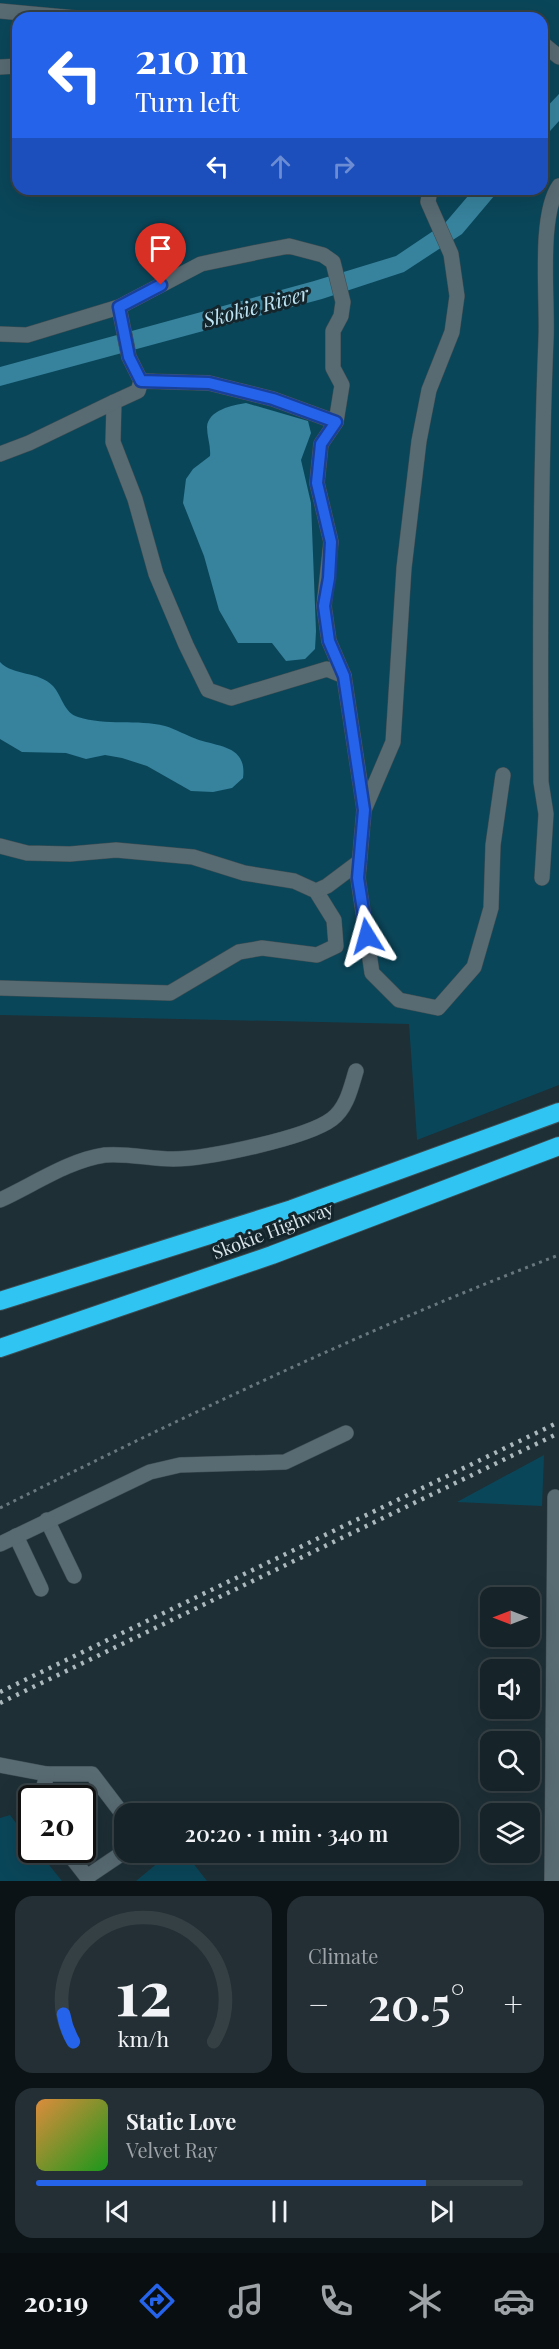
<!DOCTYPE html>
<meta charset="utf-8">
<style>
:root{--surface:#162328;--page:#232f34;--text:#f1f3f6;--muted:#9ea4a8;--line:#354045;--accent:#2563eb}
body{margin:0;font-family:"Playfair Display",serif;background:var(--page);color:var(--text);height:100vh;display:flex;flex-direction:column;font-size:22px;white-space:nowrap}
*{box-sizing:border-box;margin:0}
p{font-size:20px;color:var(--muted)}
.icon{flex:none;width:33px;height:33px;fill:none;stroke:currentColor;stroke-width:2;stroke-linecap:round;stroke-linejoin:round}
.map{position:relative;height:1881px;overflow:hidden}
.side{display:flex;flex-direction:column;gap:15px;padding:15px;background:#0c1316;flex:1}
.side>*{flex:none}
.banner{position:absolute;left:12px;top:12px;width:536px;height:183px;border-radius:18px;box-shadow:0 6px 24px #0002,0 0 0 2px var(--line);background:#2563eb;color:#fff;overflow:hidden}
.needle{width:39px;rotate:270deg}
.controls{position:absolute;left:480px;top:1587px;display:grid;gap:12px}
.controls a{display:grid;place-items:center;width:60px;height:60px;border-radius:12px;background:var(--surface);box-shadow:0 6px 24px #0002,0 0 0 2px var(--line);font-size:30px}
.speed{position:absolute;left:18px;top:1785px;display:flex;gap:12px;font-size:30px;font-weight:700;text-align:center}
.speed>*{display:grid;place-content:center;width:78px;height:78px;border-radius:50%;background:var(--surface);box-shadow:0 6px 24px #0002,0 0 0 2px var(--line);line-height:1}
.speed .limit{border:3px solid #111;border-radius:9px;background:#fff;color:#111}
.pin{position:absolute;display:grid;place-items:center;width:51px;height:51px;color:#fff;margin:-62px -26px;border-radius:50% 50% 50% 0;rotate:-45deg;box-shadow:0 0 6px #0007}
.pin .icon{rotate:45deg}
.me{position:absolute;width:66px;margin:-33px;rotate:352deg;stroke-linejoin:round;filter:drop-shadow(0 0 4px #0008)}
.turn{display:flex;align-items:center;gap:21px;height:126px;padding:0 24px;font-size:27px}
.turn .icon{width:78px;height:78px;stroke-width:2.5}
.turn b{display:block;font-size:42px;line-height:51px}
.lanes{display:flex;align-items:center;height:57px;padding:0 24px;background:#0003;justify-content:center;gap:30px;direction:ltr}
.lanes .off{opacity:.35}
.big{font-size:45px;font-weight:600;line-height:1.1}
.side .tile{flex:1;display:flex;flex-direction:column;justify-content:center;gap:9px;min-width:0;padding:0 21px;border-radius:18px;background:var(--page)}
.side .dial{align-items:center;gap:0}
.dial svg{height:156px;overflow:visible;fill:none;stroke:var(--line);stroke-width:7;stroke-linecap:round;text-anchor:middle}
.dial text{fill:var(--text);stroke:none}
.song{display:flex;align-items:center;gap:18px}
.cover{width:72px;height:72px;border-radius:9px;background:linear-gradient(135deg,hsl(30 70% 55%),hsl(120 70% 35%))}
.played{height:6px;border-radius:3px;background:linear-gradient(90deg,var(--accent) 80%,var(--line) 80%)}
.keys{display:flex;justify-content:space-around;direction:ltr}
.heat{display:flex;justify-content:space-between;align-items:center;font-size:33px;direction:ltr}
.side .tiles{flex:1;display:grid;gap:15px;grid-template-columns:1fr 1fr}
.tile:last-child{grid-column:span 2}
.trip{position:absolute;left:114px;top:1803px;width:345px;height:60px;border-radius:18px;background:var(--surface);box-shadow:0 6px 24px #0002,0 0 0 2px var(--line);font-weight:600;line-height:60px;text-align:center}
.tab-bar{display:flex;height:96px;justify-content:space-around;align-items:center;background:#090e10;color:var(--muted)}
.tab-bar .icon{width:42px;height:42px}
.tab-bar .active{color:var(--accent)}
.tab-bar b{font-size:27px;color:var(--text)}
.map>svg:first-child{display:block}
</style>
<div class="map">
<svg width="559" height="1881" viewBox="0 0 559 1881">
<rect width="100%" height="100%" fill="#1e2f36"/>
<g fill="#0a4659" fill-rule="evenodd">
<path d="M0,0H559V1085L417,1140L409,1024L0,1015ZM18,18H542V189H18Z"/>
<polygon points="544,1455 542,1506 457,1502"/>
<polygon points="10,1815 31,1843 32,1850 37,1850 62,1881 0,1881 0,1818"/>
<polygon points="171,1852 185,1853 207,1881 136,1881"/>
</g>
<g fill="#37829d">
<polygon points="559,94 559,121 542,140 542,112"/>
<polygon points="474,189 500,189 462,234 404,272 322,299 0,386 0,367 314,281 396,256 445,223"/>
<path d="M246,403L308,421L311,433L301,460L311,503L316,631L315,649L305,659L286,661L272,643H238L219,610L204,556L183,503L186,479L193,469L210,456C211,446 207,437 207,427C208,410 233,405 246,403Z"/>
<path d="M0,662C13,676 39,671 53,686C62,696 64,713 78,717C106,726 137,719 165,726C176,729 187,736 199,740C222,747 247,747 243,778L232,788L213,792L191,791L147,766L122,758L105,755L86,759L66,753L22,752L0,739Z"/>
</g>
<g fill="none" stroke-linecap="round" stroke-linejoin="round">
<defs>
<g id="minor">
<polyline points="0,11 76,18"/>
<polyline points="542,43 559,57"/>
<polyline points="0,67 18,66"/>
<polyline points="430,189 428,202 451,254 457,296 452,332 429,390 419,441 404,568 393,742 364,810 358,878 372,973 399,1000 438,1008 474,967 491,908 493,845 503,775"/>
<polyline points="119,307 129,357 141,381 138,391 114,402 113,442 135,499 156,574 186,645 208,690 231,698 327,669 344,676"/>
<polyline points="0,334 27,335 119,307 201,264 263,251 289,246 323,255 333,262 343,302 341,316 333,331 333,368 342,385 336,422 321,444 317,483 331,542 324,606 329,641 344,676 364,809"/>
<polyline points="141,381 209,383 273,399 336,422"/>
<polyline points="0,454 29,443 114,402"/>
<polyline points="0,846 27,853 70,854 116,850 193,857 244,873 294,881 316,891 334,920 336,946 317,955 262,948 239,952 170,993 0,988"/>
<path d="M542,878L546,814L541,782C540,634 540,487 546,339C548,301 538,216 559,186"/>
<polyline points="316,891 327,886 359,862"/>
<path d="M0,1200C33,1185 69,1160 105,1155C128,1153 151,1159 173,1159C206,1159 307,1138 332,1119C347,1108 351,1087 356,1071"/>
<polyline points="47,1520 74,1576"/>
<polyline points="16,1536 41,1589"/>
<polyline points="0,1544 150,1472 180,1465 285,1462 346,1433"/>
<polyline points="0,1765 47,1774 92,1774 124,1816"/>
<polyline points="41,1798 47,1774"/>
<polyline points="66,1850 87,1877 124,1852"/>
<polyline points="552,1881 555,1497"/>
</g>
<g id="highway">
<polyline points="0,1301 292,1209 559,1112"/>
<polyline points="0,1348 272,1255 559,1146"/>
</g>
</defs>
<use href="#minor" stroke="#3d4d52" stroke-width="16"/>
<use href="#highway" stroke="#3d4d52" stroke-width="20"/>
<path stroke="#69787e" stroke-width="3" stroke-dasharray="3 4.5" stroke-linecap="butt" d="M0,1508C183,1417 367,1328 559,1255"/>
<use href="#minor" stroke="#586a72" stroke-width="15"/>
<use href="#highway" stroke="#30c4f3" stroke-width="18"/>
<g stroke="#abb8bc" stroke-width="4.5" stroke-dasharray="3 6" stroke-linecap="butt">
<polyline points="0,1692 559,1422"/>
<polyline points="0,1703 559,1433"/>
</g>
</g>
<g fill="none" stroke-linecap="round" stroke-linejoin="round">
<defs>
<polyline id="route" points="161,285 119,307 129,357 141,381 209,383 273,399 336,422 321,444 317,483 331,542 329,578 324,606 329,641 344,676 364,810 358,878 367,936"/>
</defs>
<use href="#route" stroke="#184099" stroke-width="15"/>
<use href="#route" stroke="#2563eb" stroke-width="10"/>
</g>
<g text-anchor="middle" stroke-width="6" stroke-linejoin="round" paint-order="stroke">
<g font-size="18" fill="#dae5e9" stroke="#14252c">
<text transform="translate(273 1231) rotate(-21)" y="6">Skokie Highway</text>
</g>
<g font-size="20" font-style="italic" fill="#c0e6f6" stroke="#14252c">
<text transform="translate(256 307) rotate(-15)" y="7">Skokie River</text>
</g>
</g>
</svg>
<div class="controls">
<a><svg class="needle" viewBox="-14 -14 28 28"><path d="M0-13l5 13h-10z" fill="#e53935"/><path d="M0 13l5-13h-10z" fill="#9ea4a8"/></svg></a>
<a><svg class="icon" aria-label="sound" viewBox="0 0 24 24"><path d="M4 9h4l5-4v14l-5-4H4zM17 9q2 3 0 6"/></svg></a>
<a><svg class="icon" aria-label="search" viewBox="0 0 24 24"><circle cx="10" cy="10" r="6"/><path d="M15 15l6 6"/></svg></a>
<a><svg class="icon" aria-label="layers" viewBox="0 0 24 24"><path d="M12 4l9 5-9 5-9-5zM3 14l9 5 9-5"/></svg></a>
</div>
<div class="speed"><div class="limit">20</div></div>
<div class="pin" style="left:161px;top:285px;background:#d93025"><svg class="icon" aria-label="arrive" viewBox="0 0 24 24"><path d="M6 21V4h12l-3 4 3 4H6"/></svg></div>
<svg class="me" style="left:367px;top:936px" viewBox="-20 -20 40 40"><path d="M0-17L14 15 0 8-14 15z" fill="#2563eb" stroke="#fff" stroke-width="4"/></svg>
<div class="trip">20:20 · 1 min · 340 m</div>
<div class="banner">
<div class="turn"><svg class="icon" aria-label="left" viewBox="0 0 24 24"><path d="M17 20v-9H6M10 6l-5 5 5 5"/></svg><div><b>210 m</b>Turn left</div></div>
<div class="lanes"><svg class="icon" aria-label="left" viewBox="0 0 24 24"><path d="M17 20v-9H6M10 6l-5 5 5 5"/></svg><svg class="icon off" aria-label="ahead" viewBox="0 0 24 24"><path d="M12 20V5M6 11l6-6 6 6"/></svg><svg class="icon off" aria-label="right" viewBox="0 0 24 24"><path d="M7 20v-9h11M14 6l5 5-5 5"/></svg></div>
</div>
</div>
<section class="side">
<div class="tiles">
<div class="tile dial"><svg viewBox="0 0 100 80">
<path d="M14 69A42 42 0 1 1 86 69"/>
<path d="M14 69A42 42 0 0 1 9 55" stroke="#2563eb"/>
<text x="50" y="56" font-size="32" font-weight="700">12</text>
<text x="50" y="72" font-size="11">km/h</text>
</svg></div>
<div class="tile"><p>Climate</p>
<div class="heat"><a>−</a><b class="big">20.5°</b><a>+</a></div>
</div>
<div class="tile">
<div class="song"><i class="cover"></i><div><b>Static Love</b><p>Velvet Ray</p></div></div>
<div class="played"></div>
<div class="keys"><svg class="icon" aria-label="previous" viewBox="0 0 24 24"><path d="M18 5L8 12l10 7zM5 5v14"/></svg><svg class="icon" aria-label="pause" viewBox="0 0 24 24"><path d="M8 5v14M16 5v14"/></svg><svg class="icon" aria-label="next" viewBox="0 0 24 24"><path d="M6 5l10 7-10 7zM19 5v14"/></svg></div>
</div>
</div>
</section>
<nav class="tab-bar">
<b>20:19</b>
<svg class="icon active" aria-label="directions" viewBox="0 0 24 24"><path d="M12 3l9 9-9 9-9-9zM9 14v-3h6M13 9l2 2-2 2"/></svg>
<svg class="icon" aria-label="music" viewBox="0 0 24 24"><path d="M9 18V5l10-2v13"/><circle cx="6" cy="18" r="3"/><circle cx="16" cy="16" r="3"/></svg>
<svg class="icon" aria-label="phone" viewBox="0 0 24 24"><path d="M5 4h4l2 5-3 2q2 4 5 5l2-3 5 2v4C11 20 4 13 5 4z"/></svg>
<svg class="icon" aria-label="climate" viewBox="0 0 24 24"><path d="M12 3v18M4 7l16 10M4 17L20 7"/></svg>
<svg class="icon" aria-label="car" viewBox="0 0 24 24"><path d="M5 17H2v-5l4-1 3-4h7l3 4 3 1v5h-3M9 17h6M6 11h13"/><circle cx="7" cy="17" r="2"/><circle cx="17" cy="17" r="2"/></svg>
</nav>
